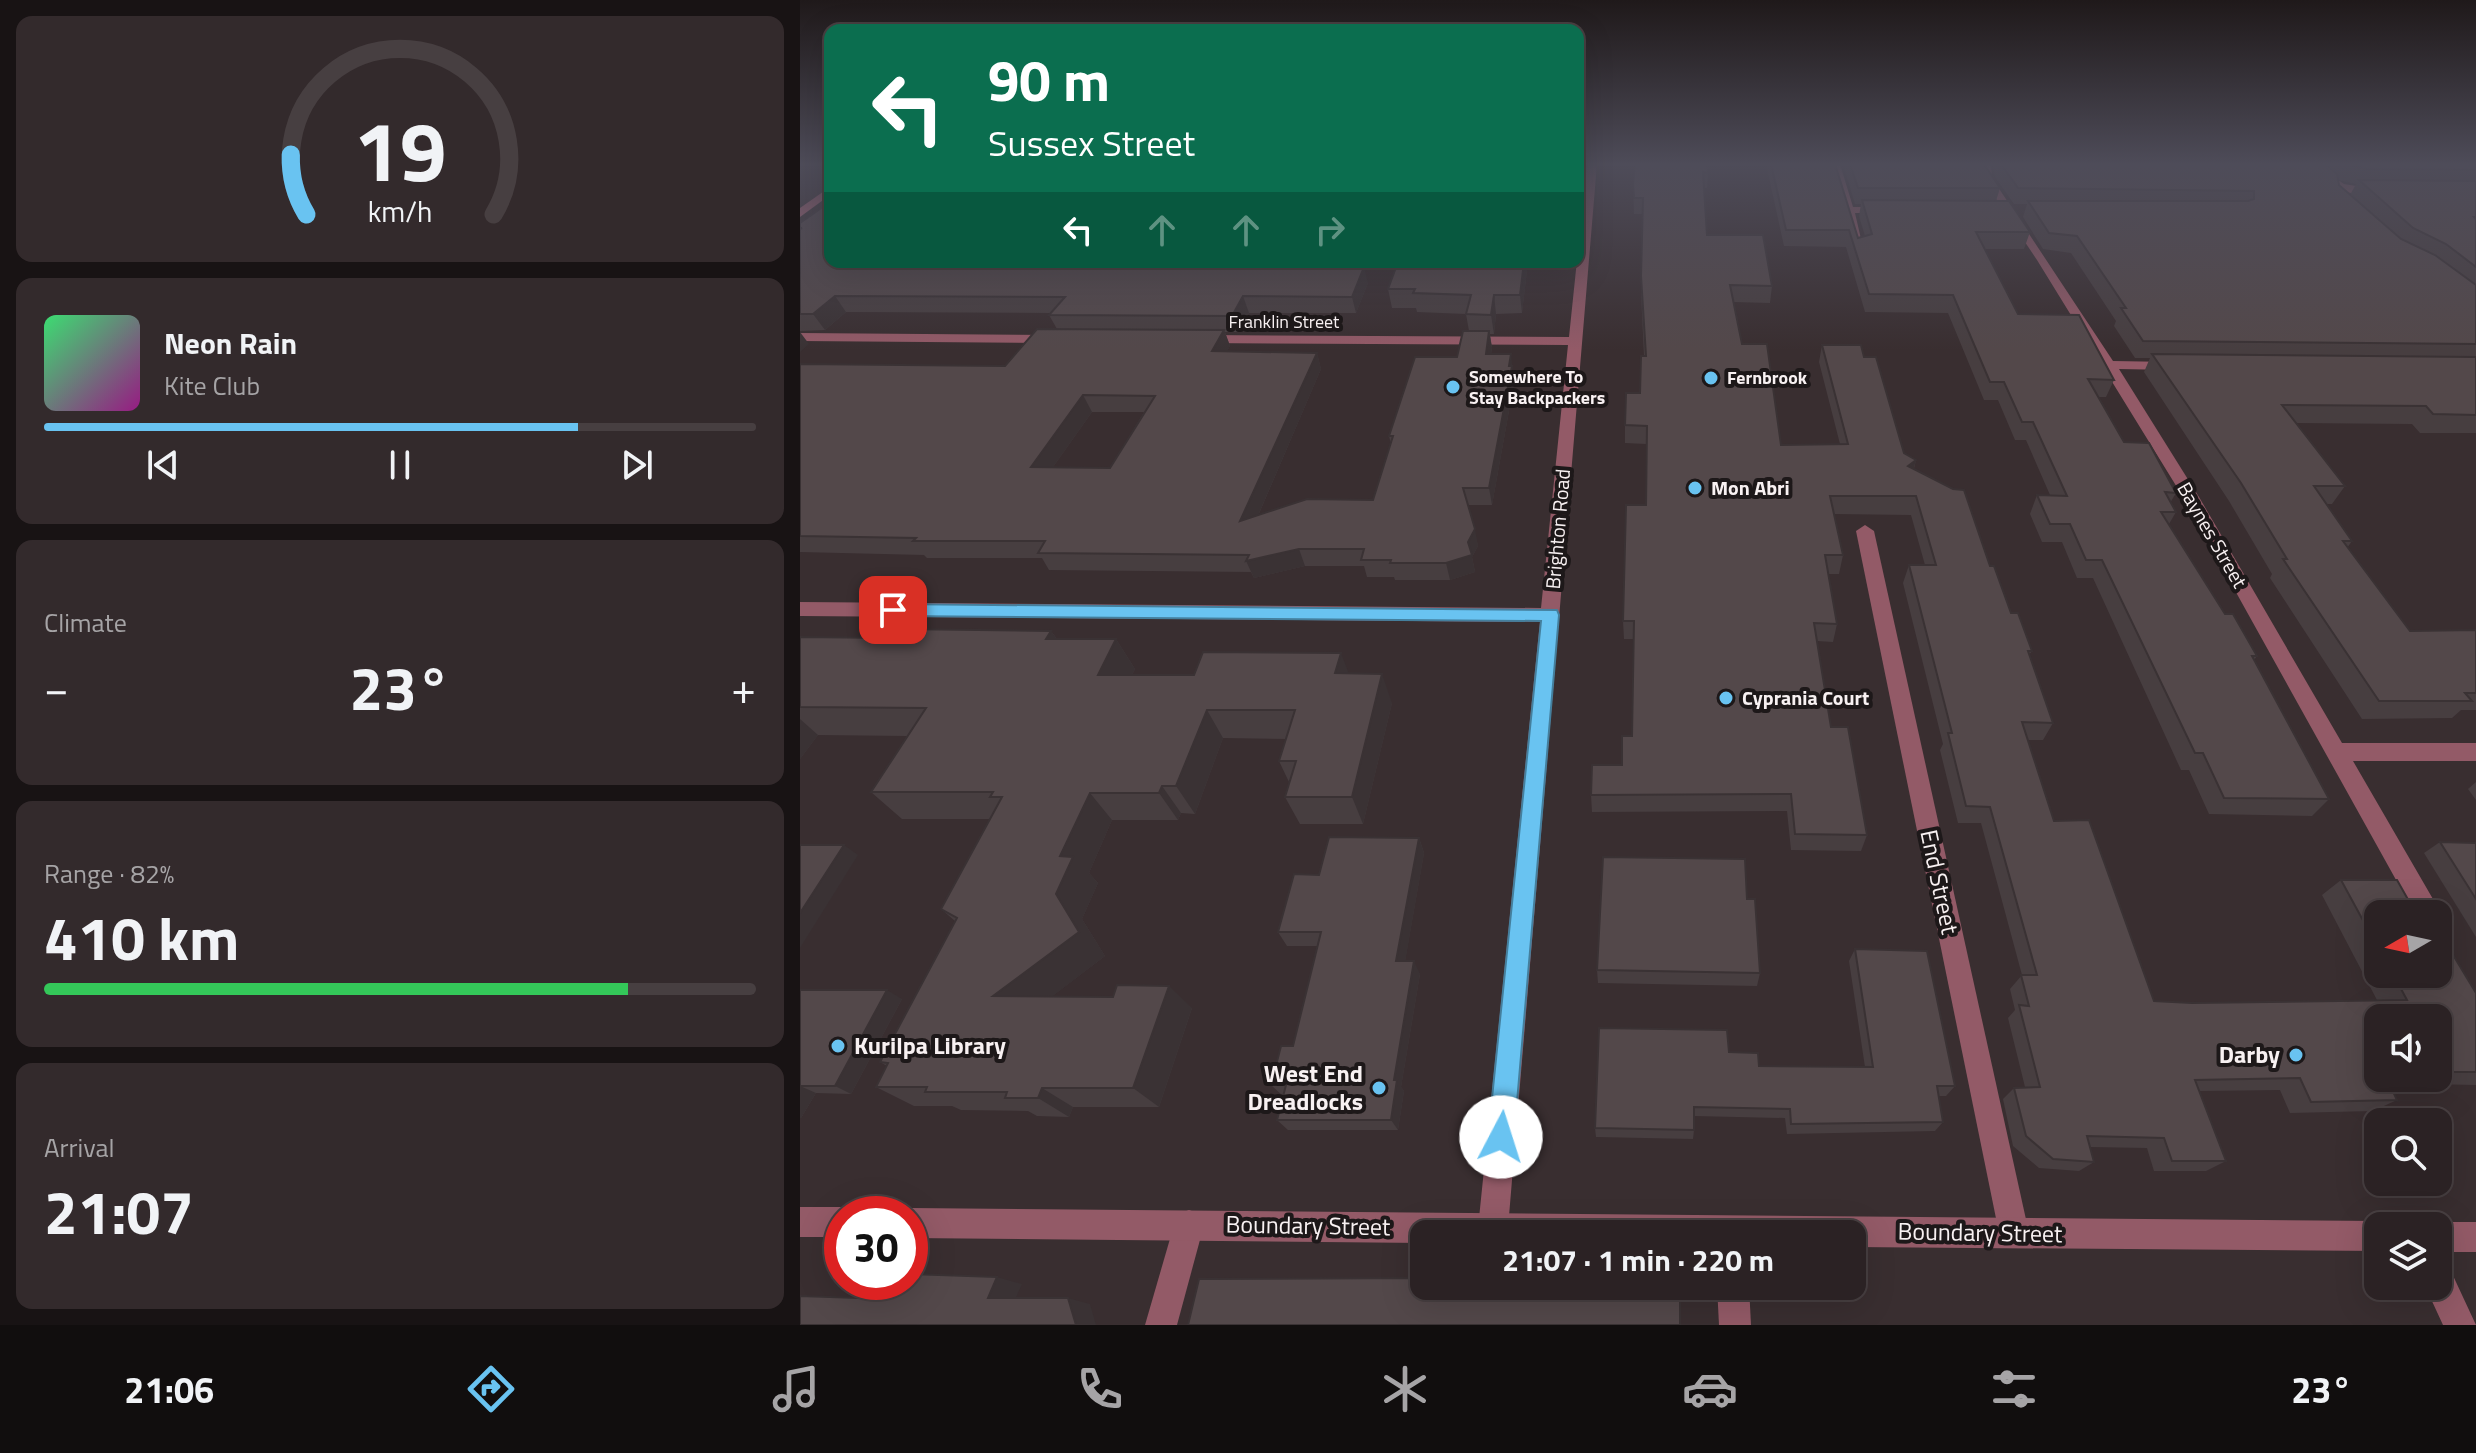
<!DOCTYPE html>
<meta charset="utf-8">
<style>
:root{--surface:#2b2224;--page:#332a2c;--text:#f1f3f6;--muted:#a6a4a6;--line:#473f41;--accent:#69c3f1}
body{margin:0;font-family:"Titillium Web",sans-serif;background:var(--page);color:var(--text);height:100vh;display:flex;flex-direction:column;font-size:30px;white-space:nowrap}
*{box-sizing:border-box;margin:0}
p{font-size:26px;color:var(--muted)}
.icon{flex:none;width:44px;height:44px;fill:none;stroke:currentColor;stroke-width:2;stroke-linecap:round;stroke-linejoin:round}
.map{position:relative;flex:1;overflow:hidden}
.drawer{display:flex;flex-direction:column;gap:16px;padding:16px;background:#181314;width:800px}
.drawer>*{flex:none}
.banner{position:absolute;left:24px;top:24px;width:760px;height:244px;border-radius:16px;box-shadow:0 8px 32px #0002,0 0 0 2px var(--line);background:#0b6e4f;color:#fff;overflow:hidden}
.needle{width:52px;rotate:261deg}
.buttons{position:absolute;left:1564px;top:900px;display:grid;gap:16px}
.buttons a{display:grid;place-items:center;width:88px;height:88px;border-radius:16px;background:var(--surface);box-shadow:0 8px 32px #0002,0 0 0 2px var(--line);font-size:40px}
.speed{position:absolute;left:24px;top:1196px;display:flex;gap:16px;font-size:40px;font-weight:700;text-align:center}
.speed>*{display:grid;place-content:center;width:104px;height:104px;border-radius:50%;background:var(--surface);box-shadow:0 8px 32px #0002,0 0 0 2px var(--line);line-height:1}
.speed .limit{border:12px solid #d22;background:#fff;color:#111}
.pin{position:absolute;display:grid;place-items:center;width:68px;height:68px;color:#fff;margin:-34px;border-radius:16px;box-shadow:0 4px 12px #0006}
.me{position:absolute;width:88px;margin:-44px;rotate:5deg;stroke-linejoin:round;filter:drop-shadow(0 0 6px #0008)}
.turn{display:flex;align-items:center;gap:28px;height:168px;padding:0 32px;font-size:36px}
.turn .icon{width:104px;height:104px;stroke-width:2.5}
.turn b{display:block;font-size:56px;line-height:68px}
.lanes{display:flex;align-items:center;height:76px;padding:0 32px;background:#0003;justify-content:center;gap:40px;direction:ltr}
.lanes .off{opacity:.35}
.big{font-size:60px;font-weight:700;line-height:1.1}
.drawer .card{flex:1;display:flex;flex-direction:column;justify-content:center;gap:12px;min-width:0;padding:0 28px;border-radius:16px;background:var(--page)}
.drawer .dial{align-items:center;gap:0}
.dial svg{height:208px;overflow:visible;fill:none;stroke:var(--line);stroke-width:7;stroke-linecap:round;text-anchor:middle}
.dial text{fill:var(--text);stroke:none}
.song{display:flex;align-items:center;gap:24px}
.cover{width:96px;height:96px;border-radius:12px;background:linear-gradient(135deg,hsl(140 70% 55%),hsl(310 70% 35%))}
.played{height:8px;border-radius:4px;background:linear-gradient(90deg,var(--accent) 75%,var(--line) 75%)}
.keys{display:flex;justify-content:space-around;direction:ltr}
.heat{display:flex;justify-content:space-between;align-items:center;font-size:44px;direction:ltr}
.charge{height:12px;border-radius:6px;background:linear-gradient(90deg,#34c759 82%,var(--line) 0)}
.trip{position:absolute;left:610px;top:1220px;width:456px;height:80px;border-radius:16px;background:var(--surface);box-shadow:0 8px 32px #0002,0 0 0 2px var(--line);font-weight:700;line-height:80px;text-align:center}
.dock{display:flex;height:128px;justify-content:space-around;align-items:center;background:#110e0e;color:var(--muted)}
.dock .icon{width:56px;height:56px}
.dock .current{color:var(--accent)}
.dock b{font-size:36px;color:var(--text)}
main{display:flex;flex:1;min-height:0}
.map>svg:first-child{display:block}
</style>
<main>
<section class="drawer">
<div class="card dial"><svg viewBox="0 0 100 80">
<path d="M14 69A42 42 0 1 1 86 69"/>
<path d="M14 69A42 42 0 0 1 8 46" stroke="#69c3f1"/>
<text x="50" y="56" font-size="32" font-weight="700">19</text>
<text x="50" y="72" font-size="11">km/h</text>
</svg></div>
<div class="card">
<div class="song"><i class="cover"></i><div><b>Neon Rain</b><p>Kite Club</p></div></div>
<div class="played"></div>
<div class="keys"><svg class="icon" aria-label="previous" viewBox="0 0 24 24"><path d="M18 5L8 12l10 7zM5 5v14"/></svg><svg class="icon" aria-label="pause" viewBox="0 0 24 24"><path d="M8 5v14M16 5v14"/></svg><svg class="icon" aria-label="next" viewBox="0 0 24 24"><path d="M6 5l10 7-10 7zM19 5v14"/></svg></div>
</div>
<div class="card"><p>Climate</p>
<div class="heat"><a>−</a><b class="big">23°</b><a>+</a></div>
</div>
<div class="card"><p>Range · 82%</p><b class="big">410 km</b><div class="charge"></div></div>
<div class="card"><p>Arrival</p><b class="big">21:07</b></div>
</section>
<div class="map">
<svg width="1676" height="1325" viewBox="0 0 1676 1325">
<rect width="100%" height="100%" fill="#392e30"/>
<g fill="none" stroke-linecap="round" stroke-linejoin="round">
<g fill="#935a67" fill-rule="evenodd">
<polygon points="787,164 797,164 708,1228 706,1234 680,1234 678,1228 740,622 0,616 0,602 741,608 768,345 400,343 393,339 400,335 769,337"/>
<polygon points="1030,164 1040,164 1053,207 1086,207 1092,210 1086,213 1055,213 1064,252 1054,249"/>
<polygon points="1181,164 1191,164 1192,178 1313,361 1372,362 1379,366 1372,370 1319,369 1399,497 1542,743 1676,743 1676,761 1553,761 1637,906 1640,914 1638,919 1638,914 1615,914 1383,497 1237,260 1182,178"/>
<path d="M1503,164H1515L1544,184L1586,191C1561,206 1521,182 1503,164Z"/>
<polygon points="0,333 256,335 263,339 256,343 0,341"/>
<polygon points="1065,525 1074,531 1229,1233 1225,1244 1214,1248 1203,1244 1199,1233 1056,531"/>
<polygon points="389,1210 400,1214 404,1225 377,1325 345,1325 374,1225 378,1214"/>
<polygon points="1638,1262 1649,1267 1676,1325 1643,1325 1625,1286 1638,1286"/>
<polygon points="917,1286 949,1286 951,1325 919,1325"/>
</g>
<g fill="#935a67" fill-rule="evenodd">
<polygon points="0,1207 42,1207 54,1214 42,1214 42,1237 0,1237"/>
<polygon points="110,1208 1578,1221 1589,1226 1578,1226 1578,1251 1052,1247 1052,1234 624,1234 624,1243 110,1238 110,1214 98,1214"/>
<polygon points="1638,1222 1676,1222 1676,1252 1638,1252 1638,1226 1627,1226"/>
</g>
<polygon fill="#c96f85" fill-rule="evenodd" points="30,187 30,195 0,217 0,208"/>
</g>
<g fill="#473e40" fill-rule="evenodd">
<path d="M835,164L908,173L907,188H904L907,235L972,286L970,303L933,302L942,344L981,445L1040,444L1019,362L1022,345L1064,357L1104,453L1116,460L1114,469L1190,566L1211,613L1232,651L1229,655L1253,723L1243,740H1228L1254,821L1354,1001L1392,1003L1577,1000L1522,895L1541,880L1578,914V974H1638L1676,993V1085L1626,1084L1611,1091L1593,1092L1597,1100L1573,1111L1490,1113L1480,1090L1399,1091L1426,1161L1406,1171H1354L1347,1148L1290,1147L1294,1162L1279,1171L1239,1168L1213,1146L1203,1099L1214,1088L1225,1087L1208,1018L1215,1010L1210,989L1222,975L1181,823H1158L1140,750L1143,744L1103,583L1109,565H1125L1111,515L1034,514L1043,555L1039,574H1028L1037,624L1033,642L1017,641L1031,727L1067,835L1061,851L991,850L987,811L792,812L791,795L822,765L832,736L834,639H824L823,621L846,505V444L825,443V425L840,393L844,356L841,293L842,214H834L833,184ZM1638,1018V1078H1578Z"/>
<polygon points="966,164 1035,164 1058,238 1065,236 1059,216 1061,204 1055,204 1043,164 1184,164 1200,188 1196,201 1230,232 1224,249 1184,249 1218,314 1314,380 1306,397 1298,397 1324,442 1376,493 1370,503 1376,512 1369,524 1425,614 1457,656 1454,660 1529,799 1512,816 1409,814 1389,770 1381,770 1293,578 1277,578 1262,542 1242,542 1230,514 1237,495 1250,495 1226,440 1215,440 1198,400 1184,400 1148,313 1065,312 1046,247 984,246"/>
<path d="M1192,164H1676V433H1620L1612,424L1496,423L1545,486L1532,504H1527L1552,541L1547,548L1610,631L1676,630V710H1661L1652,718L1562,719L1470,578L1472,574L1429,501L1344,372L1350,358H1335L1314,326L1316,321L1271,253L1243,249L1223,217L1227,204H1214L1195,177ZM1538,180L1556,184L1550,195L1539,185Z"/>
<path d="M0,223L30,262H530L528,267L568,283L556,313H449L438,332H425L430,346L427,351L517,353L521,369L458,516L573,500L591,444L589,436L657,357L669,331L666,314L617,312L616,308H592L588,289L728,262L722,313L696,314L694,334H690L692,348L691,354L713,371L714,383L692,505H668L678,546L672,557L675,572L650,580H595L594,577H567L564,566H505L454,578L451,572L249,570L242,558H127L124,555L0,552V364L205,366L257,329L249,315L251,313L46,312L25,330L0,331ZM292,412H344L310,468L253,467Z"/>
<polygon points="251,631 257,639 316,639 335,669 332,675 549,674 592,703 563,824 500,824 485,797 489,782 479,761 486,739 423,738 395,814 381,813 378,820 312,820 289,873 298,883 282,919 305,956 251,997 392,1008 359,1107 273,1107 269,1117 237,1116 228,1111 161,1110 152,1106 114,1106 76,1087 87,1066 80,1062 155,921 141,909 190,819 102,819 71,792 107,736 18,735 0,759 0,637 92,638"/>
<polygon points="1676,782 1676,800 1668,789"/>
<polygon points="619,838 624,853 605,961 620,974 601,1087 604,1091 598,1130 488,1130 477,1120 483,1096 471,1085 493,1046 517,946 487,946 478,932 519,875"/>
<polygon points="1640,842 1676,843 1676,937 1624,853"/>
<polygon points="947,899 960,973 957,986 798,983 797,970"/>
<polygon points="1055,949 1155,1086 1146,1096 1139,1096 1143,1122 1135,1131 987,1134 985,1118 894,1116 894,1130 893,1139 796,1137 795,1128 929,1052 959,1066 1065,1067 1049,961"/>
<polygon points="0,990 102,999 51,1094 16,1093 1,1118 0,1118"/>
</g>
<g fill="#3a3234">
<polygon points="0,164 30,164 30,167 0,173"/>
<polygon points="519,262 530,262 521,283 516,267"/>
<polygon points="724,262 728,262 722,313 720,295"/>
<polygon points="564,267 568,283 556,313 552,297"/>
<polygon points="694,295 696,314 694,334 691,315"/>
<polygon points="35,296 46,312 25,330 13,314"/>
<polygon points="443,296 449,313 438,332 432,316"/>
<polygon points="424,330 430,346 418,367 412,351"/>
<polygon points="689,331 692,348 688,371 686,354"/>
<polygon points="0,332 9,344 0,352"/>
<polygon points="517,353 521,369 448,539 440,521"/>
<polygon points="711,354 714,383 692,505 689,488"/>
<polygon points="283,395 292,412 241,484 231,467"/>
<polygon points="1116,460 1111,478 1108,466"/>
<polygon points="675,529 678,546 672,557 675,572 650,580 646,563 668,542"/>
<polygon points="499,549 505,566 454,578 446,561"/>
<polygon points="251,631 272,660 246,639"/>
<polygon points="316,639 335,669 318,704 298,675"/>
<polygon points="541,653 552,682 535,673"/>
<polygon points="582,674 592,703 563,824 552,797"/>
<polygon points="407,710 423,738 395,814 376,786"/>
<polygon points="0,719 18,735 0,759"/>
<polygon points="362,786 381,813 378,820 359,793"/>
<polygon points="290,793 312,820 289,873 298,883 282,919 305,956 224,1018 193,996 256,894 260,856"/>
<polygon points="619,838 624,853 603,974 596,961"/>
<polygon points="44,845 58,855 0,948 0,913"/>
<polygon points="614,961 620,974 601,1087 604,1091 598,1130 591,1120 594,1080"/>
<polygon points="369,986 392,1008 359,1107 333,1088"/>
<polygon points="87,990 102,999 51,1094 35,1086"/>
<polygon points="0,1086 16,1093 1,1118 0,1118"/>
<polygon points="242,1088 273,1107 269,1117 238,1098"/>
<polygon points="197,1277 222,1284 213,1304 188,1298"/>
<polygon points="268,1298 290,1304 296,1325 276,1325"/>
</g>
<g fill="#53484a" stroke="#3a3234" stroke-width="2" fill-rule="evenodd">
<polygon points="835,164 907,164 908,173 903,172 907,235 963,235 972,286 930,285 942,344 967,344 981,445 1048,444 1022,345 1061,345 1064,357 1076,357 1104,453 1116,460 1108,466 1153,489 1164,490 1190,566 1194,566 1211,613 1218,613 1232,651 1228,651 1253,723 1222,722 1254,821 1289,820 1354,1001 1392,1003 1607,1000 1593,974 1638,974 1638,930 1676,993 1676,1072 1638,1072 1638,1018 1578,1018 1578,1078 1635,1078 1636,1080 1588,1081 1597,1100 1511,1102 1500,1078 1395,1080 1426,1161 1372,1161 1364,1138 1287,1136 1294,1162 1253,1159 1226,1136 1214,1088 1240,1087 1219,1005 1229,1006 1221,975 1237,975 1190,807 1166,806 1148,733 1152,733 1109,565 1136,565 1116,496 1030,496 1043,555 1025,555 1037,624 1014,623 1031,727 1048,727 1067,835 995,834 991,794 791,795 792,765 822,765 822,736 832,736 834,621 823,621 826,505 846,505 847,426 825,425 826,393 840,393 841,356 846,356 841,276 843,198 834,198 833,184"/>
<polygon points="971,164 1035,164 1058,238 1072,234 1062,200 1209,201 1230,232 1176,232 1218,314 1279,315 1314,380 1288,379 1324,442 1349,443 1376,493 1365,492 1376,512 1361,512 1425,614 1433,614 1457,656 1452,656 1529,799 1424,798 1403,753 1395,753 1302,560 1286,560 1270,524 1250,524 1237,495 1267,496 1233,422 1222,422 1204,382 1190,382 1153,295 1069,294 1049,230 986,230"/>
<polygon points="1050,164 1184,164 1200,188 1058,188"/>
<polygon points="1201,164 1525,164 1537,174 1539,185 1601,239 1635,255 1676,285 1676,344 1343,341 1321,308 1326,308 1277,236 1249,233 1228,201 1448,201 1454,199 1454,191 1218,188"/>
<polygon points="1546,164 1676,164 1676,170 1567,169"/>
<polygon points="1559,180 1676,181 1676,217 1674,217 1676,219 1676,267 1646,244 1613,228"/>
<polygon points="30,202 30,262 519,262 516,267 564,267 552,297 443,296 432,316 249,315 265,297 35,296 13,314 0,314 0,229 2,228 0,228 0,223"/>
<polygon points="598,262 724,262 720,295 694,295 691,315 666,314 671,295 613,293 615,289 588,289"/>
<path d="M237,329L424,330L412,351L517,353L440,521L507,499L573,500L593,436H589L615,357H657L663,331H689L686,354H711L709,366H712L689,488H663L675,529L668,542L672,555L646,563H590L591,560H561L564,549H499L446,561L449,555L238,553L245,541H113L116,538L0,536V364L205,366ZM283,395L355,396L310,468L231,467Z"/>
<polygon points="1352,354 1676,357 1676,415 1633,414 1626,406 1482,405 1545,486 1514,486 1552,541 1543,541 1610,631 1676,630 1676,693 1665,693 1672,701 1579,701 1483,559 1487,559 1441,483"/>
<polygon points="99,629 251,631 246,639 316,639 298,675 394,675 403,652 541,653 535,673 582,674 552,797 485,797 496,761 479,761 495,710 407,710 376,786 362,786 359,793 290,793 260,856 273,857 256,894 279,932 193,996 313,997 317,985 369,986 333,1088 242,1088 238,1098 205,1098 207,1092 125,1092 127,1087 76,1087 88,1063 80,1062 157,918 141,909 202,797 190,797 193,792 71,792 126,708 0,707 0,637 92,638"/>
<polygon points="529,837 619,838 596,961 614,961 594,1080 597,1080 591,1120 477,1120 486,1085 471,1085 481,1046 493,1046 521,932 478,932 494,874 519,875"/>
<polygon points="1640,842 1676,843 1676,899"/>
<polygon points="0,845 44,845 0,913"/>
<polygon points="803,857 945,859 947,899 955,899 960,973 797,970"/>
<polygon points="1541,880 1597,880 1610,903 1622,904 1629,914 1578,914 1578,948"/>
<polygon points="1055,949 1127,951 1155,1086 1137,1086 1143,1122 991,1124 990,1109 894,1107 894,1130 795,1128 799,1028 927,1030 929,1052 958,1053 959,1066 1073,1067"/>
<polygon points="0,990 87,990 35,1086 0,1086"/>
<polygon points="110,1274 197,1277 188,1298 268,1298 276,1325 0,1325 0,1296 59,1298 67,1282 110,1282"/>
<polygon points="624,1278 624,1286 799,1286 799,1292 880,1292 880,1325 388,1325 399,1279"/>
</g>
<linearGradient id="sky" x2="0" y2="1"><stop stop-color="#1f191a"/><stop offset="0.47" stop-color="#4e4c59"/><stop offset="1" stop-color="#4e4c59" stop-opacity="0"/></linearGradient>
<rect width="1676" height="350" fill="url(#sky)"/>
<polygon fill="#69c3f1" stroke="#447f9d" stroke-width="2" points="93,604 757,610 759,615 714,1137 711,1147 701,1150 692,1147 688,1137 741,621 93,616 84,610"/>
<g fill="#69c3f1" stroke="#1d1819" stroke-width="3">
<circle cx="911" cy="378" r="8"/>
<circle cx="653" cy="387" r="8"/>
<circle cx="895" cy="488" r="8"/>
<circle cx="926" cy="698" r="8"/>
<circle cx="38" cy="1046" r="8"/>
<circle cx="1496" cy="1055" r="8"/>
<circle cx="579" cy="1088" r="8"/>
</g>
<g text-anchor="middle" stroke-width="8" stroke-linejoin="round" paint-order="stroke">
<g font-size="18" fill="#f8f1f2" stroke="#1d1819">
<text x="484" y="328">Franklin Street</text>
</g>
<g font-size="18" font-weight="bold" fill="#f8f1f2" stroke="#1d1819" text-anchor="start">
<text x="669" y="383">Somewhere To<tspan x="669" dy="21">Stay Backpackers</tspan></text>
<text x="927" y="384">Fernbrook</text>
</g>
<g font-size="20" font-weight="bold" fill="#f8f1f2" stroke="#1d1819" text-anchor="start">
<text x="911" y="495">Mon Abri</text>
<text x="942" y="705">Cyprania Court</text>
</g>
<g font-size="20" fill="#f8f1f2" stroke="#1d1819">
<text transform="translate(758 529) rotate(-85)" y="7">Brighton Road</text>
<text transform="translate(1412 535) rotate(60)" y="7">Baynes Street</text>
</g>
<g font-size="24" fill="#f8f1f2" stroke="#1d1819">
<text transform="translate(1139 882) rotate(78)" y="8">End Street</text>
<text transform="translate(508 1226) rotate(1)" y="8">Boundary Street</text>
<text transform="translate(1180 1233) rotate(1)" y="8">Boundary Street</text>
</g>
<g font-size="24" font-weight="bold" fill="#f8f1f2" stroke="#1d1819" text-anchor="end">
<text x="54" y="1054" text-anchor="start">Kurilpa Library</text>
<text x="1480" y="1063">Darby</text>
<text x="563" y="1082">West End<tspan x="563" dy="28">Dreadlocks</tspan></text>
</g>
</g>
</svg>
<div class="buttons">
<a><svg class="needle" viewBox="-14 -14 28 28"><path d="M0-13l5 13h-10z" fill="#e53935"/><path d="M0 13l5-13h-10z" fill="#a6a4a6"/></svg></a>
<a><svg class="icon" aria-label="sound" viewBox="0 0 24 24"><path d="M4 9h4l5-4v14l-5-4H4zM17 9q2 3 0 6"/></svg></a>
<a><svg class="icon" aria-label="search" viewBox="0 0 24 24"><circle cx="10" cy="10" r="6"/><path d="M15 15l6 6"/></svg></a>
<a><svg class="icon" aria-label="layers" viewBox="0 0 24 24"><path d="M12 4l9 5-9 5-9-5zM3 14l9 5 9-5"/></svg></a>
</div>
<div class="speed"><div class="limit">30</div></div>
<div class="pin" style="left:93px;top:610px;background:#d93025"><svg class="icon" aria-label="arrive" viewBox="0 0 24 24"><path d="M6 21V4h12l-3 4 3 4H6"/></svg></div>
<svg class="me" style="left:701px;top:1137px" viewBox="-20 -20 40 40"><circle r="19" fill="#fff"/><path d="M0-13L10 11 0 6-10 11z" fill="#69c3f1"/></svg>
<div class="trip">21:07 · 1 min · 220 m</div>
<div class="banner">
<div class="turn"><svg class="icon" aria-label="left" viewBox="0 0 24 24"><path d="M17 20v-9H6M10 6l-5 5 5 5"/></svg><div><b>90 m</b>Sussex Street</div></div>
<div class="lanes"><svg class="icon" aria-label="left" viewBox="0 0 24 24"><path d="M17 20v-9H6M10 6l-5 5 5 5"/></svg><svg class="icon off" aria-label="ahead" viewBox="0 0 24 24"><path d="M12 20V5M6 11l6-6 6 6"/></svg><svg class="icon off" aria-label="ahead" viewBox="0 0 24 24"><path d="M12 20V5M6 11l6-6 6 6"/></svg><svg class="icon off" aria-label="right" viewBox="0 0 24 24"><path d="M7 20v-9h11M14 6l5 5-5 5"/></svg></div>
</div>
</div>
</main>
<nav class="dock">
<b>21:06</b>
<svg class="icon current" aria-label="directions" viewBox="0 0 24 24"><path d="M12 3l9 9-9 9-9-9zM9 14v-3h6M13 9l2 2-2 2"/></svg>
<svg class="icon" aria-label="music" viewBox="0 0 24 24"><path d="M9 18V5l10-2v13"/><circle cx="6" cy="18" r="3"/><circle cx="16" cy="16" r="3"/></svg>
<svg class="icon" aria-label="phone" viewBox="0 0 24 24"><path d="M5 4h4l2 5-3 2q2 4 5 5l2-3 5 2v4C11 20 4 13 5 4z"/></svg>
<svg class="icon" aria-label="climate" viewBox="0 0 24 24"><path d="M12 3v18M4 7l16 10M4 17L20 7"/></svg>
<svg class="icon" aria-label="car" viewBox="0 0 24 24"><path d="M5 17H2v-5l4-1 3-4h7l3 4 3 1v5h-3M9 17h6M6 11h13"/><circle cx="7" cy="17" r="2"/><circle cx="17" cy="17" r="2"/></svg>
<svg class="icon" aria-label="filters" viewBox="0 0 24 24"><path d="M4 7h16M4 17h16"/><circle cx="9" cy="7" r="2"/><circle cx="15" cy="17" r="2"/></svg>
<b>23°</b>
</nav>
